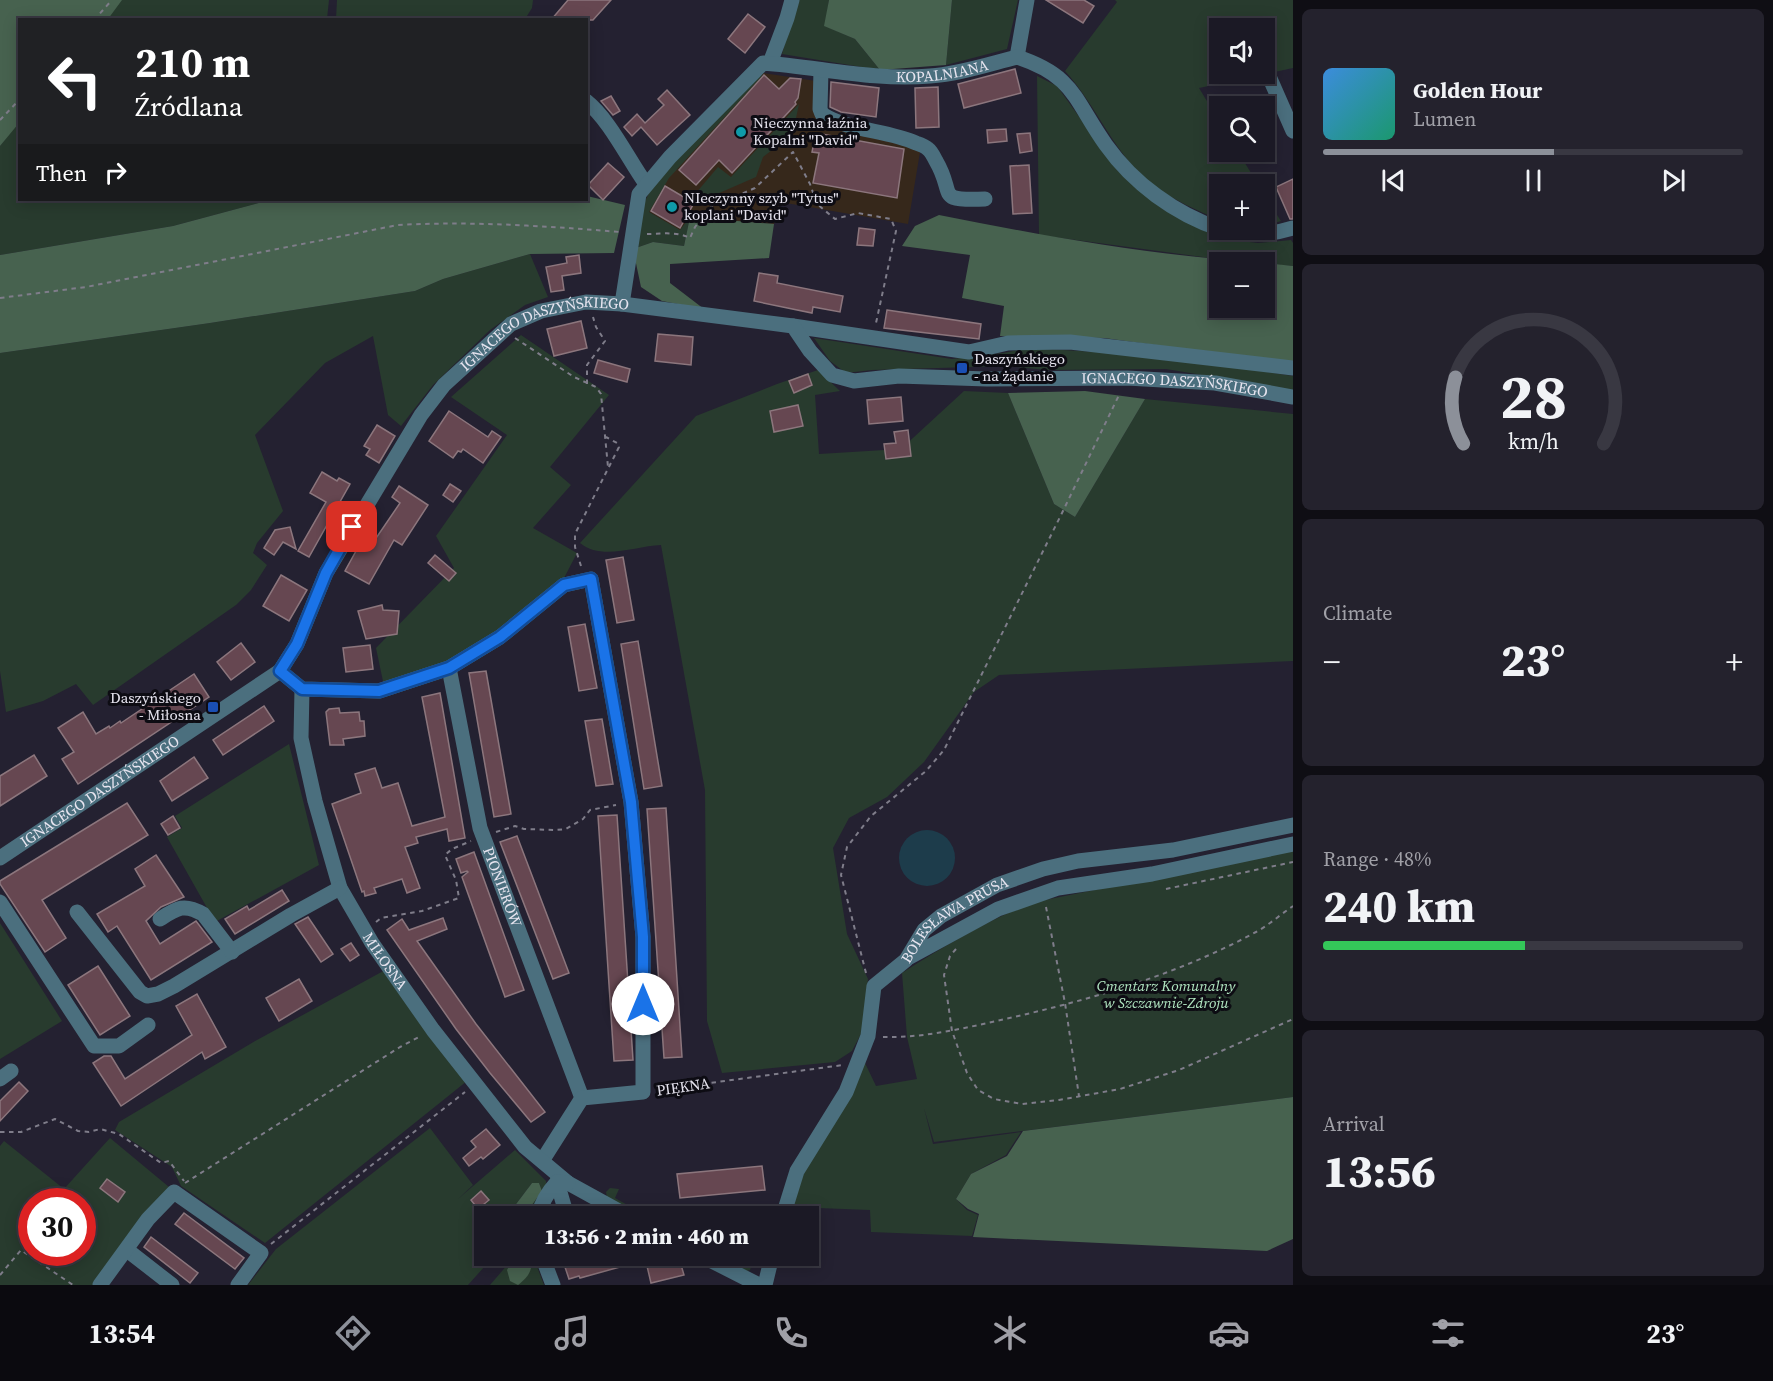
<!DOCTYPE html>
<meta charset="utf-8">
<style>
:root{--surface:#1b1925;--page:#24222d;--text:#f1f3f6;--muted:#a0a0a7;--line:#393842;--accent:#8c9099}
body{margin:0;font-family:"Source Serif 4",serif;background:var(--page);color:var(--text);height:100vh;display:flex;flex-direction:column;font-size:22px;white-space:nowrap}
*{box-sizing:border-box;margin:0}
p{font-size:20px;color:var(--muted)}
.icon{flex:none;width:33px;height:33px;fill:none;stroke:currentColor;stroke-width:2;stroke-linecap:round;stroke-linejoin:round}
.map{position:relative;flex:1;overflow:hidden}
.drawer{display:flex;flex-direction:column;gap:9px;padding:9px;background:#0f0e14;width:480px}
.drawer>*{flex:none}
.hud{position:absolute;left:18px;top:18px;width:570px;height:183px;border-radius:0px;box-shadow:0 3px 15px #0003,0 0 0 2px var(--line);background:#202124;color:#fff;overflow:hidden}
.tools{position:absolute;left:1209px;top:18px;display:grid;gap:12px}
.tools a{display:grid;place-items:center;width:66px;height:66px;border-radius:0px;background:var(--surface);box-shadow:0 3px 15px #0003,0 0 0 2px var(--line);font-size:30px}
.speed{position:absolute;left:18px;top:1188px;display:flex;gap:12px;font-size:30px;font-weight:700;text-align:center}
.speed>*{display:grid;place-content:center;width:78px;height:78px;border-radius:50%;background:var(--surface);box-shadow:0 3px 15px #0003,0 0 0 2px var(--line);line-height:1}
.speed .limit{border:9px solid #d22;background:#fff;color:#111}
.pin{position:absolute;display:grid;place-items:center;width:51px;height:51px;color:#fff;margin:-26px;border-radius:12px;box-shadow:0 3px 9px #0006}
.me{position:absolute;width:66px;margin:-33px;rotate:0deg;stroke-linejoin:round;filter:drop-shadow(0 0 4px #0008)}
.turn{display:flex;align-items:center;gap:21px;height:126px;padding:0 18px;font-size:27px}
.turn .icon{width:78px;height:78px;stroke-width:2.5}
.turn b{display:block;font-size:42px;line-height:51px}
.then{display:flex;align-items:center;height:57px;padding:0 18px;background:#0003;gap:12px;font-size:22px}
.big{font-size:45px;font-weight:800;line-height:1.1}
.drawer .tile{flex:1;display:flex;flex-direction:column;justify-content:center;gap:9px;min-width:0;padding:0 21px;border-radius:9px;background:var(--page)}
.drawer .dial{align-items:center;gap:0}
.dial svg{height:156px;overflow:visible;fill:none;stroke:var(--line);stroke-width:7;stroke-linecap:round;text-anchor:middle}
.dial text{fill:var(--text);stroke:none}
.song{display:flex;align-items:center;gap:18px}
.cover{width:72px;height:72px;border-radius:9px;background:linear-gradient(135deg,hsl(210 70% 55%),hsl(160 70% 35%))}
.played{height:6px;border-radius:3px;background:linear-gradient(90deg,var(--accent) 55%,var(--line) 55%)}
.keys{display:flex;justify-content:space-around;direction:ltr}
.heat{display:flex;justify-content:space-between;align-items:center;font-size:33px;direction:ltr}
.charge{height:9px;border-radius:4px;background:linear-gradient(90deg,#34c759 48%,var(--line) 0)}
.trip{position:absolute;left:474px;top:1206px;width:345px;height:60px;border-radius:0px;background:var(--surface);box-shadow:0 3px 15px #0003,0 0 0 2px var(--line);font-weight:800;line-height:60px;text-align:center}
.tabs{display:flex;height:96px;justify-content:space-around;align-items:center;background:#0b0a0f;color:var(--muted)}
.tabs .icon{width:42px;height:42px}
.tabs .active{color:var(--accent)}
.tabs b{font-size:27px;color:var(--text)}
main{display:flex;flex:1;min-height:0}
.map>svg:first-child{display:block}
</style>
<main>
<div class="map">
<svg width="1293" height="1285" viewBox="0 0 1293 1285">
<rect width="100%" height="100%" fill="#242131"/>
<polygon fill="#36281b" points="763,73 816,81 816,120 913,145 920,152 908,224 780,202 774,224 690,217 680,231 644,209 669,175"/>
<g fill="#283b2e" fill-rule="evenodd">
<polygon points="0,0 329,0 327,19 20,20 20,200 270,200 173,226 0,255 0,146 6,138"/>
<polygon points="337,0 533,0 532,8 525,19 336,19"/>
<polygon points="797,0 829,0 825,26 855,39 880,70 782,54"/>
<polygon points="952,0 1018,0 1007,49 946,65"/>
<path d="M1115,0H1293V68L1199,88L1219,121L1220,152H1238L1258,184H1220L1219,220C1197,210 1173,200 1153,185C1115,156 1097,106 1065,71L1117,2ZM1220,28H1264V74H1220Z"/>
<polygon points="763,75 669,178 649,212 680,230 690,217 684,246 653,242 633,249 641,209 650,191 667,168 756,77"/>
<polygon points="1037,76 1057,86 1118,171 1183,220 1224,239 1258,243 1291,240 1293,243 1293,266 1225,260 1039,235"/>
<polygon points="799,104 795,123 785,140 763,157 756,177 701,201 696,193 718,167 731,177"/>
<polygon points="1264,195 1281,221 1265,226 1264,226"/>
<polygon points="530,254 548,297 525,305 490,330 433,385 401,426 388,415 373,336 325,363 255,435 283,511 257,543 253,553 267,565 251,590 236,605 93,705 76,684 43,701 6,712 0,671 0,353 210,323 415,291 443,279"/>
<polygon points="521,335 609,395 550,467 571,485 533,528 577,553 563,580 462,660 384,686 376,648 454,568 436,536 507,435 451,397"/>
<polygon points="814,338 952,359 1003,353 1028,348 1165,356 1293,376 1293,390 1166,369 1047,370 1004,366 872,370 846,373 830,361"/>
<path d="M818,370L840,391L815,395L819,454L901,449L964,391L1008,393L1054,504L1075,517L1145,399L1293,414V661L999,675L974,692L924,762L887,797L849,818L833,848L847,934L868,979L862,1032L852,1051L835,1062L722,1073L707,1021L705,790L661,545C635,546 602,561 580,543L696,416L777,384Z"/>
<polygon points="289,744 319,865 215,922 167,837 182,828 175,816"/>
<path d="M1293,850V1097L934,1142L924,1108L933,1144L1021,1132L1006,1155L971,1174L956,1199L967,1210L978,1215L972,1236L871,1232L870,1210L792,1207L799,1180L865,1063L876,1086L917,1079L907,1037L902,973C945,946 987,920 1035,902Z"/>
<polygon points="0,923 62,1021 0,1059"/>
<polygon points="387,969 467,1081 265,1243 181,1186 172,1167 115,1130 119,1122 257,1040"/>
<path d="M430,1128L473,1185L458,1199L515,1150L546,1181V1186L527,1216H524L542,1191L539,1183H532L507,1216H484V1256H494L468,1285H248L276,1249ZM481,1191L489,1201L478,1210L470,1200Z"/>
<path d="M110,1138L169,1187L93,1285H0V1146L4,1141L64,1189ZM32,1202H82V1252H32Z"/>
<polygon points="610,1188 619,1189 615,1198 647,1216 642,1216 607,1198 606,1192"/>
<polygon points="515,1256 533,1256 544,1285 490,1285"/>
<polygon points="718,1256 755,1256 750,1270 747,1271"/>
</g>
<g fill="#47624f">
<polygon points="0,0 122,0 108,19 20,20 19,123 0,146"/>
<polygon points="829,0 952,0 946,65 880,70 855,39 824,26"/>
<polygon points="587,196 625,205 614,253 530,254 443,279 415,291 210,323 0,353 0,255 173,226 270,200 586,200"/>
<path d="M939,215C1045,236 1153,256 1261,262H1220V308H1264L1265,263L1293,266V364L1104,338L1000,336L1004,306L962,298L970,255L902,246L915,226Z"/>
<polygon points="690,217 774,224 769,258 670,264 670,283 704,309 662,301 641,287 633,249 653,242 684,246"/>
<polygon points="1085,391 1145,399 1075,517 1054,504 1008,393"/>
<polygon points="1293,1097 1293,1239 1267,1251 973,1237 979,1214 968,1209 956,1199 971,1174 1007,1156 1023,1131"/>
<polygon points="532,1183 539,1183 542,1191 524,1216 507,1216"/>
<path d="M521,1256H527L531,1258C533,1271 528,1277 518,1285L510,1281L507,1270L511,1263Z"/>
</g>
<circle fill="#1d3c4b" cx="927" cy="858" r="28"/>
<g fill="#664751" stroke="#8c767d" stroke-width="1.5">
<polygon points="568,0 611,0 593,20 551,20"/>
<polygon points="1046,0 1084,0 1094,6 1083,23"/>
<polygon points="748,14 765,27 745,53 728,39"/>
<polygon points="1015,69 1021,93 964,108 958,84"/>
<polygon points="764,75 779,89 790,78 801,79 798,98 795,102 796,104 732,173 719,160 696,185 679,170"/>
<polygon points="831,82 879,88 876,117 841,112 830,107"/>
<polygon points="938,87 939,127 916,128 915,88"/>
<polygon points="667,90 690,115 657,145 641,127 632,136 624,127 637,114 645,123 664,105 658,99"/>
<polygon points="611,96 620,111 613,115 601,101"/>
<polygon points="1006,129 1007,141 988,143 987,130"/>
<polygon points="816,133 904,149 897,198 813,183 819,153 812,152"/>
<polygon points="1030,133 1032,151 1020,153 1017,134"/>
<polygon points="608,163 624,177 603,200 588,185"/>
<polygon points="1029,165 1032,213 1013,214 1010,166"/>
<polygon points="1293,179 1293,219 1290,219 1276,187"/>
<polygon points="665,186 694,203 680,228 651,211"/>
<polygon points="859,228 875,230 873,246 857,245"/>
<polygon points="579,255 581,273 562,276 564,290 551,292 546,267 567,263 566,257"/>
<polygon points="759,273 778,276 777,283 843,296 840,312 813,307 812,313 754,301"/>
<polygon points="887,310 981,324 979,339 884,328"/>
<polygon points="581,321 587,348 554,356 547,329"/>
<polygon points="658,334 693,337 691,365 655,361"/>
<polygon points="598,360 630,369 627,382 594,373"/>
<polygon points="808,374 812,385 794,393 789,381"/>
<polygon points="901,397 903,421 869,424 867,400"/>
<polygon points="798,405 803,426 774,432 770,411"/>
<polygon points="449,411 488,437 492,431 501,437 483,463 463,449 461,452 458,451 453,458 429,441"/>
<polygon points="377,425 395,436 379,463 366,455 370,449 364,446"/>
<polygon points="908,430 911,456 886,459 884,444 896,443 894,432"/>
<polygon points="322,472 337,481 339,478 350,484 309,557 298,551 326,502 310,493"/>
<polygon points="450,484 461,491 453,502 443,495"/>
<polygon points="399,486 428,505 402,545 394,540 369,584 345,571 361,542 370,547 400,503 392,497"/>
<polygon points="290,527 296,549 283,542 274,555 264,548 275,530"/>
<polygon points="435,555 456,573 449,581 428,563"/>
<polygon points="623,557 634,620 617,623 606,560"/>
<polygon points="281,575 307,590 289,621 263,606"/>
<polygon points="382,605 383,610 399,611 397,634 366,639 358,611"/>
<polygon points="585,624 597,688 579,691 568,627"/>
<polygon points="638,641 662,786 644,789 621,644"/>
<polygon points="241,643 255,662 231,680 217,662"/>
<polygon points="370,645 373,669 346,672 343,648"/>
<polygon points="486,671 511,814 494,817 469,673"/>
<polygon points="194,674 209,697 78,784 62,759 74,752 58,728 83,712 96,734 109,726 110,728 120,721 121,723"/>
<polygon points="440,693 465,838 449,841 447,829 416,837 418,843 405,847 420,888 407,893 402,879 374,888 376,893 365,896 364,891 362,892 332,804 361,793 355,774 375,768 382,788 398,783 412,826 445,817 422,697"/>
<polygon points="264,706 274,721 223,755 213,740"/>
<polygon points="339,708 340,713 359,712 360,721 364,721 365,736 343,739 344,745 330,745 326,712 329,709"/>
<polygon points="602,719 613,784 596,786 585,721"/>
<polygon points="34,755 47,776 0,806 0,776"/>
<polygon points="194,757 208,778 172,801 160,781"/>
<polygon points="127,803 148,835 42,900 66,938 45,952 0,884 0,881"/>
<polygon points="666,808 682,1057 664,1058 647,809"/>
<polygon points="617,815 633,1060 614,1061 598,816"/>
<polygon points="173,816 180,828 168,835 161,824"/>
<polygon points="517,836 569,973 553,979 500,842"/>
<polygon points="474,852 524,990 505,997 462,877 468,872 467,871 461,873 456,859"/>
<polygon points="156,855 184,897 161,907 146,921 160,944 196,921 212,942 151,980 117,926 108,932 97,914 145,886 135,869"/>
<polygon points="282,890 289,901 235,934 225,919 247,906 249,910"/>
<polygon points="308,917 333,954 321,962 295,924"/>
<polygon points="443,918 447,929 417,941 476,1024 545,1112 531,1122 490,1073 456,1029 387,930 402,919 409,930"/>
<polygon points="351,943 359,955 350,961 341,949"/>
<polygon points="98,966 130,1016 100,1035 68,985"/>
<polygon points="299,979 312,1001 279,1021 266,998"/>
<polygon points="197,994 226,1047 205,1059 202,1052 121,1106 93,1063 104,1056 111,1056 125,1079 192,1035 176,1006"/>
<polygon points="19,1082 28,1091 0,1121 0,1101"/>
<polygon points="486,1129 500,1145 483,1159 481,1157 469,1166 463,1158 476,1147 471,1141"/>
<polygon points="762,1166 765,1190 680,1198 677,1174"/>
<polygon points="107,1179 125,1192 118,1202 100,1188"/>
<polygon points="481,1191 489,1200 478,1209 471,1200"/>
<polygon points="184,1213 244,1258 235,1269 175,1224"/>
<polygon points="151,1237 198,1273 190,1283 144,1247"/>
<polygon points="593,1256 648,1256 649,1259 580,1278 579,1276 569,1279 564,1264"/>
<polygon points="679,1258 684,1275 651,1283 647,1266"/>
</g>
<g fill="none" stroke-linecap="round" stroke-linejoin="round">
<g stroke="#7f7d8a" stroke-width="2" stroke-dasharray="4.5 4.5" stroke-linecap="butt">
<polyline points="94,20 112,0"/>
<polyline points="0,120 20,99"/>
<path d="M647,234C660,234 677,231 690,238L695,227L715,202L732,198L755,188L793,152L810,184L817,204L835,219L858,213L891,219L896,231L876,323"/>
<path d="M0,298L86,287L398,225C473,221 546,226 620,232"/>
<polyline points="515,338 574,377 596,387 601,394 608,467"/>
<polyline points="587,384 587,365 605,341 596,327 593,317"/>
<polyline points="581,566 575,547 575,534 619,447 617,443 606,437"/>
<polyline points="496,832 515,826 524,829 556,830 566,829 583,819 590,810 616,805"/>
<polyline points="1166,889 1293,862"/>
<polyline points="1046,907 1065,1003 1079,1096"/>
<polyline points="376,922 381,918 422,911 459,898 456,880 445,855 452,849 471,841"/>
<polyline points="956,949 950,956 944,975 952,1031 967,1073 978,1090 994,1099 1022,1104 1059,1100 1120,1089 1179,1070 1293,1019"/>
<polyline points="866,973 841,875 847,847 871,816 926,771 944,750 1062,513 1120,393"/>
<path d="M883,1037C925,1038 965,1028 1005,1019C1090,1000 1179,974 1256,932C1269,925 1281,914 1293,906"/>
<polyline points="658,1090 843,1065"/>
<polyline points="0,1132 21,1132 55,1119 78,1131 89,1132 100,1129 119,1134 161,1163 169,1161 184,1181"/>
<polyline points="185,1183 400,1047 419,1037"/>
<polyline points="271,1244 465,1092"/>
<polyline points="0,1275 21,1250 73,1285"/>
</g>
<g stroke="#4b6f7e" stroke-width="15">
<polyline points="1017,57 1027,0"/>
<polyline points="770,63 787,18 792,0"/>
<path d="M821,70L820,109L822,114C848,131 888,130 916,143C919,144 925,146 928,149C931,151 934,157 936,161C956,195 934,201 985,199"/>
<polyline points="1268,74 1293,131"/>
<path d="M586,101C610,120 628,159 646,184"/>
<path d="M1221,230C1244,237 1270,235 1293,228"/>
<path id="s1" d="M622,304L639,194L670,157L763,63C819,67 874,81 930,76C959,74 989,64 1017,57C1075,76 1074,100 1106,145C1133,183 1175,214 1220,229"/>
<polyline points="793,326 969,352 1008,343 1070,342 1293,368"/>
<path id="s2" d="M449,668L480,828L582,1098"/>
<polyline points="280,671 302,689 379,691 449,668 500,637 564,585 591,579 631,802 643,937 643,1092 582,1098 542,1161"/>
<path id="s3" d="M302,689L301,738L315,801L340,888L372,943L433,1030L525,1147L568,1183L628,1216"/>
<path id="s4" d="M0,858L280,671L297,644L326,573L421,415L444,385L511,324L541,311L586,302L622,304L793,326L810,351L832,375L854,381L899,376L987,379L1127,378L1215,383L1293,397"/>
<polyline points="0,902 94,1046 119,1046 148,1025"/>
<polyline points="77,912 140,992 147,996 158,994 174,986 291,915 340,888"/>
<path d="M160,919C177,908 184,903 203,914L232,952"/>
<polyline points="908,958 998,909 1058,888 1152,874 1293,844"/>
<polyline points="0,1079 11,1071"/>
<polyline points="557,1182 567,1216"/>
<path d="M538,1216C541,1203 548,1192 557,1182L568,1183"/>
<path id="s5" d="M783,1216L797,1171L846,1092L868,1036L874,986L906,960L924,930L941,916L997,885L1043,869L1078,861L1173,850L1293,825"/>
<polyline points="127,1250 172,1285"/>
<polyline points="542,1256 553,1285"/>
<polyline points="702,1256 759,1285"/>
<polyline points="100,1285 148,1219 174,1192 261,1253 238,1285"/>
<polyline points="765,1285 772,1256"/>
</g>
</g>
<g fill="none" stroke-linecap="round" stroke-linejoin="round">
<defs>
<polyline id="route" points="352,527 326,573 297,644 280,671 302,689 379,691 449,668 500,637 564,585 591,579 631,802 643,937 643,1004"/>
</defs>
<use href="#route" stroke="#114b97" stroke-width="15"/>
<use href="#route" stroke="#1a73e8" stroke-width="10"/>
</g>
<g fill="#0f9aa8" stroke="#0d0c13" stroke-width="2">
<circle cx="741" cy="132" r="6"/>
<circle cx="672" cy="207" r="6"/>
</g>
<g fill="#1a4fb4" stroke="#0d0c13" stroke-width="2">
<rect x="956" y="362" width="12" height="12" rx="3"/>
<rect x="207" y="701" width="12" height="12" rx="3"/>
</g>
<g text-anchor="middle" stroke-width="6" stroke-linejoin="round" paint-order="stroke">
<g font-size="15" fill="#e6e4ef" stroke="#0d0c13">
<text dy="5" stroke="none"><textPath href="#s1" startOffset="472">KOPALNIANA</textPath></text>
<text dy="5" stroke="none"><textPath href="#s4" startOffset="786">IGNACEGO DASZYŃSKIEGO</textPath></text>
<text dy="5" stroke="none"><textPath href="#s4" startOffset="1452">IGNACEGO DASZYŃSKIEGO</textPath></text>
<text dy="5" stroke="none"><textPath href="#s4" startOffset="120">IGNACEGO DASZYŃSKIEGO</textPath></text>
<text dy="5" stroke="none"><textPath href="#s2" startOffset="226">PIONIERÓW</textPath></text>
<text dy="5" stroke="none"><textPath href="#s5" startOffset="357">BOLESŁAWA PRUSA</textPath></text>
<text dy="5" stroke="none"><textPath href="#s3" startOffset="290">MIŁOSNA</textPath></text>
<text transform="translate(683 1087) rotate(-8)" y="5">PIĘKNA</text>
</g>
<g font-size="15" fill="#e6e4ef" stroke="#0d0c13" text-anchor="start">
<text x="753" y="128">Nieczynna łaźnia<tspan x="753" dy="17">Kopalni "David"</tspan></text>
<text x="684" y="203">NIeczynny szyb "Tytus"<tspan x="684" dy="17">koplani "David"</tspan></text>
<text x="974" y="364">Daszyńskiego<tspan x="974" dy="17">- na żądanie</tspan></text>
<text x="201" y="703" text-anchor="end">Daszyńskiego<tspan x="201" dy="17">- Miłosna</tspan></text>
</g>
<g font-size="15" font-style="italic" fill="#b0e5c0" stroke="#0d0c13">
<text x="1166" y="991">Cmentarz Komunalny<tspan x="1166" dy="17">w Szczawnie-Zdroju</tspan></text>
</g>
</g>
</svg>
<div class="tools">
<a><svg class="icon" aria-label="sound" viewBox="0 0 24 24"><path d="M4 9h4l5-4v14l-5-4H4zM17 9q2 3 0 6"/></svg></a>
<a><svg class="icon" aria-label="search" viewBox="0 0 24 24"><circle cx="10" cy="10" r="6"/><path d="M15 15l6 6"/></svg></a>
<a>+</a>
<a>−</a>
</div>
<div class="speed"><div class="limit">30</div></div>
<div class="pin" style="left:352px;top:527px;background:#d93025"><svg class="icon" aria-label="arrive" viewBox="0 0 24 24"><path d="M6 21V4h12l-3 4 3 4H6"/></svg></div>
<svg class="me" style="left:643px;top:1004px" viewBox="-20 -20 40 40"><circle r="19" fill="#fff"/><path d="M0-13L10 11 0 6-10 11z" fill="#1a73e8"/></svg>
<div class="trip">13:56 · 2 min · 460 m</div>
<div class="hud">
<div class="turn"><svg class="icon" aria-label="left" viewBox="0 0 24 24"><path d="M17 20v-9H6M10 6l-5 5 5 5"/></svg><div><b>210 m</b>Źródlana</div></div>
<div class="then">Then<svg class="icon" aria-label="right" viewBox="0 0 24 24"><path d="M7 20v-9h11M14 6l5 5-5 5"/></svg></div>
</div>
</div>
<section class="drawer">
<div class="tile">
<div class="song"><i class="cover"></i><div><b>Golden Hour</b><p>Lumen</p></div></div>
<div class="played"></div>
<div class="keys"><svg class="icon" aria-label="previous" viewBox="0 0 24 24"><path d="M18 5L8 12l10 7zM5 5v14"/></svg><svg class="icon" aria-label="pause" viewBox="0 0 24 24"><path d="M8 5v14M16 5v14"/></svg><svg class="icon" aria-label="next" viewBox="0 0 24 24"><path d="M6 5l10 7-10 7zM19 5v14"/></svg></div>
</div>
<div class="tile dial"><svg viewBox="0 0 100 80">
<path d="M14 69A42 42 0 1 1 86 69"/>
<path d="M14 69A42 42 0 0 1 10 35" stroke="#8c9099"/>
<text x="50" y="56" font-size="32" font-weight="700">28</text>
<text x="50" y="72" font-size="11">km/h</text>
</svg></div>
<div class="tile"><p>Climate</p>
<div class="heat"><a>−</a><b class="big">23°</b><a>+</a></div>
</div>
<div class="tile"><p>Range · 48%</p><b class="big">240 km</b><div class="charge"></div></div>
<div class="tile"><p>Arrival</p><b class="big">13:56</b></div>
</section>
</main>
<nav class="tabs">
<b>13:54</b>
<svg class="icon active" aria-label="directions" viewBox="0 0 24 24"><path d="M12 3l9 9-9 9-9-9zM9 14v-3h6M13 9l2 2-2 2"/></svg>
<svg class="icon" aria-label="music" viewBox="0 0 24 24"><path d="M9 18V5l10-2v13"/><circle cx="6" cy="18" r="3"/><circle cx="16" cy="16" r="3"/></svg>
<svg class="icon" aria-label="phone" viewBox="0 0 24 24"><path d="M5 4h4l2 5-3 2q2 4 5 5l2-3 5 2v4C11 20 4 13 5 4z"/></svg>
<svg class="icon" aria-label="climate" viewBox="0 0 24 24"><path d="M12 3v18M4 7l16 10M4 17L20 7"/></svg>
<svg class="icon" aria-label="car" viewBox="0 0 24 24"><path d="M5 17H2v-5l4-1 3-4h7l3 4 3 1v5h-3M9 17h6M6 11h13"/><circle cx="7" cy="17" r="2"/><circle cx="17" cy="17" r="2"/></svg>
<svg class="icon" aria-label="filters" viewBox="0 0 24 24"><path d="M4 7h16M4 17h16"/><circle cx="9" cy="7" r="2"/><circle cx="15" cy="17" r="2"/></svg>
<b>23°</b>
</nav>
